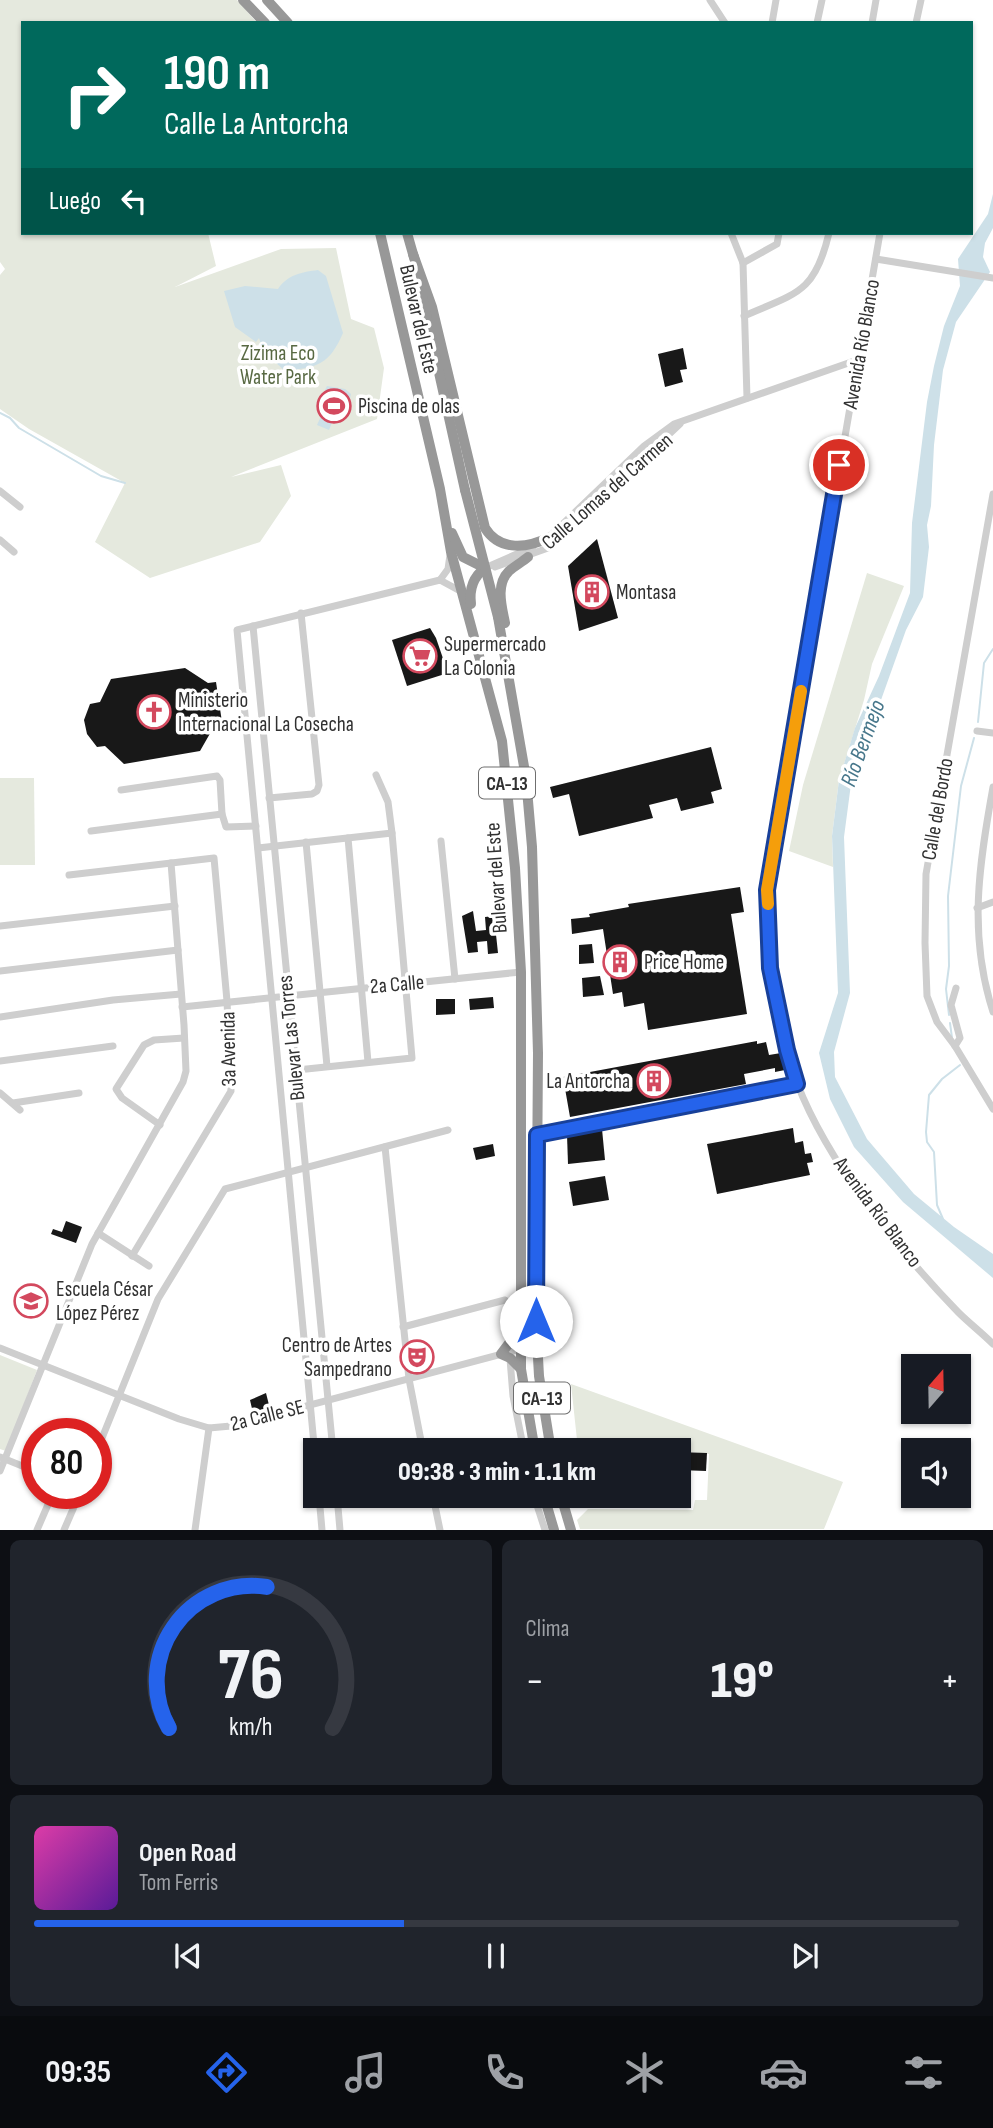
<!DOCTYPE html>
<html lang="es">
<meta charset="utf-8">
<style>
:root{--surface:#171b24;--page:#20242c;--text:#f1f3f6;--muted:#9ea1a6;--line:#363941;--accent:#2563eb}
body{margin:0;font-family:"Sofia Sans Condensed",sans-serif;background:var(--page);color:var(--text);height:100vh;display:flex;flex-direction:column;font-size:26px;white-space:nowrap}
*{box-sizing:border-box;margin:0}
p{font-size:23px;color:var(--muted)}
.icon{flex:none;width:38px;height:38px;fill:none;stroke:currentColor;stroke-width:2;stroke-linecap:round;stroke-linejoin:round}
.map{position:relative;height:1530px;overflow:hidden}
.side{display:flex;flex-direction:column;gap:10px;padding:10px;background:#0d0f14;flex:1}
.side>*{flex:none}
.hud{position:absolute;left:21px;top:21px;width:952px;height:214px;border-radius:0px;box-shadow:0 2px 5px #0004;background:#00695c;color:#fff;overflow:hidden}
.needle{width:46px;rotate:20deg}
.fabs{position:absolute;left:901px;top:1354px;display:grid;gap:14px}
.fabs a{display:grid;place-items:center;width:70px;height:70px;border-radius:0px;background:var(--surface);box-shadow:0 2px 5px #0004;font-size:35px}
.speed{position:absolute;left:21px;top:1418px;display:flex;gap:14px;font-size:35px;font-weight:700;text-align:center}
.speed>*{display:grid;place-content:center;width:91px;height:91px;border-radius:50%;background:var(--surface);box-shadow:0 2px 5px #0004;line-height:1}
.speed .limit{border:10px solid #d22;background:#fff;color:#111}
.pin{position:absolute;display:grid;place-items:center;width:60px;height:60px;color:#fff;margin:-30px;border:4px solid #fff;border-radius:50%;box-shadow:0 2px 7px #0007}
.me{position:absolute;width:77px;margin:-38px;rotate:0deg;stroke-linejoin:round;filter:drop-shadow(0 0 5px #0008)}
.turn{display:flex;align-items:center;gap:24px;height:147px;padding:0 28px;font-size:32px}
.turn .icon{width:91px;height:91px;stroke-width:2.5}
.turn b{display:block;font-size:49px;line-height:60px}
.then{display:flex;align-items:center;height:66px;padding:0 28px;background:#0003;gap:14px;font-size:26px}
.big{font-size:52px;font-weight:800;line-height:1.1}
.side .tile{flex:1;display:flex;flex-direction:column;justify-content:center;gap:10px;min-width:0;padding:0 24px;border-radius:10px;background:var(--page)}
.side .dial{align-items:center;gap:0}
.dial svg{height:182px;overflow:visible;fill:none;stroke:var(--line);stroke-width:7;stroke-linecap:round;text-anchor:middle}
.dial text{fill:var(--text);stroke:none}
.song{display:flex;align-items:center;gap:21px}
.cover{width:84px;height:84px;border-radius:10px;background:linear-gradient(135deg,hsl(320 70% 55%),hsl(270 70% 35%))}
.played{height:7px;border-radius:4px;background:linear-gradient(90deg,var(--accent) 40%,var(--line) 40%)}
.keys{display:flex;justify-content:space-around;direction:ltr}
.heat{display:flex;justify-content:space-between;align-items:center;font-size:38px;direction:ltr}
.side .tiles{flex:1;display:grid;gap:10px;grid-template-columns:1fr 1fr}
.tile:last-child{grid-column:span 2}
.trip{position:absolute;left:303px;top:1438px;width:388px;height:70px;border-radius:0px;background:var(--surface);box-shadow:0 2px 5px #0004;font-weight:800;line-height:70px;text-align:center}
.dock{display:flex;height:112px;justify-content:space-around;align-items:center;background:#090b0e;color:var(--muted)}
.dock .icon{width:49px;height:49px}
.dock .on{color:var(--accent)}
.dock b{font-size:32px;color:var(--text)}
.map>svg:first-child{display:block}
</style>
<div class="map">
<svg width="993" height="1530" viewBox="0 0 993 1530">
<rect width="100%" height="100%" fill="#fff"/>
<g fill="#e5e9de">
<polygon points="0,0 237,0 257,23 23,23 23,233 208,233 216,266 175,287 281,249 336,248 351,319 374,328 384,368 377,419 231,477 281,465 291,496 260,542 150,578 95,542 125,483 29,429 0,409 0,275 5,269 0,262"/>
<polygon points="867,573 904,586 872,664 864,700 839,780 832,836 833,867 789,851 803,785"/>
<polygon points="0,778 34,778 35,865 0,865"/>
<polygon points="0,1355 37,1370 6,1451 0,1449"/>
<polygon points="571,1384 843,1482 824,1529 580,1529 577,1520 588,1509 693,1510 695,1500 707,1500 709,1454 577,1440"/>
</g>
<g fill="#cde0e8">
<polygon points="993,194 993,228 985,243 983,257 990,272 956,322 943,370 934,445 931,506 927,525 929,547 923,597 906,630 851,784 844,837 850,993 834,1052 835,1077 867,1139 914,1194 954,1227 993,1254 993,1278 903,1202 854,1147 830,1099 819,1053 838,993 832,836 839,780 855,728 879,676 910,593 912,523 927,402 934,366 944,326 960,286 958,259 988,214"/>
<path d="M318,270L326,276L343,333C329,365 318,367 285,371L263,351L259,338L256,342L235,327L224,291L245,286L278,289C287,275 302,272 318,270Z"/>
<polygon points="327,386 345,389 351,394 349,402 337,410 329,430 317,425 326,405 323,394"/>
</g>
<g fill="none" stroke-linecap="round" stroke-linejoin="round">
<g stroke="#cde0e8" stroke-width="2">
<polyline points="0,413 10,418 19,428 101,476 125,483"/>
<polyline points="978,722 984,663 993,649"/>
<polyline points="949,1015 946,989 949,966 948,896 961,786 974,738"/>
<polyline points="950,1023 952,1038"/>
<polyline points="943,1219 937,1205 934,1152 927,1142 926,1132 929,1095 942,1079 960,1065"/>
</g>
</g>
<g fill="#181818">
<polygon points="683,348 687,369 680,370 683,382 665,387 658,354"/>
<polygon points="597,539 618,618 579,631 568,566"/>
<polygon points="430,628 436,638 448,673 407,686 392,640"/>
<polygon points="185,668 208,683 216,682 222,722 216,723 200,751 124,764 105,746 97,747 87,734 84,720 90,704 100,702 111,679"/>
<polygon points="711,747 722,789 711,792 714,803 681,811 677,798 649,805 653,818 579,836 569,794 553,798 550,787"/>
<polygon points="740,887 744,912 731,914 747,1014 648,1030 644,1003 624,1007 622,992 613,994 603,929 572,934 571,919 590,917 589,914 629,907 628,904"/>
<polygon points="473,911 476,931 486,930 485,917 494,916 498,953 488,954 487,941 477,942 478,952 468,953 462,916"/>
<polygon points="592,944 594,963 579,964 579,945"/>
<polygon points="600,976 604,995 583,997 582,978"/>
<polygon points="493,997 494,1008 470,1010 469,999"/>
<polygon points="436,999 455,999 455,1014 436,1015"/>
<polygon points="757,1041 757,1044 766,1042 769,1055 781,1053 785,1070 775,1072 775,1068 744,1074 746,1084 570,1117 563,1077"/>
<polygon points="793,1128 795,1143 803,1141 805,1154 811,1153 813,1162 807,1163 810,1175 717,1194 707,1144"/>
<polygon points="602,1129 605,1160 568,1164 567,1135"/>
<polygon points="493,1144 495,1156 476,1160 473,1148"/>
<polygon points="605,1176 609,1200 573,1206 569,1182"/>
<polygon points="66,1221 82,1227 76,1243 51,1234 53,1229 62,1232"/>
<polygon points="266,1393 270,1409 253,1413 250,1400"/>
<polygon points="679,1452 707,1453 706,1471 679,1470"/>
</g>
<g fill="none" stroke-linecap="round" stroke-linejoin="round">
<g stroke="#cecece" stroke-width="7">
<polyline points="710,0 725,23"/>
<polyline points="772,23 776,0"/>
<polyline points="817,23 822,0"/>
<polyline points="872,23 876,0"/>
<polyline points="916,23 921,0"/>
<polyline points="731,233 743,263 747,398"/>
<path d="M880,233L767,890C770,955 773,1021 797,1083C828,1163 898,1250 958,1312C969,1323 982,1333 993,1344"/>
<polyline points="876,259 993,278"/>
<polyline points="743,263 777,244 779,233"/>
<path d="M744,316C797,293 815,293 829,233"/>
<polyline points="0,491 20,507"/>
<polyline points="993,494 926,874 925,943 927,996 937,1022 955,1046 993,1109"/>
<polyline points="0,540 14,552"/>
<polyline points="546,540 644,446 674,424 857,360"/>
<polyline points="495,567 548,548 680,424"/>
<polyline points="485,568 533,547"/>
<polyline points="440,580 448,569 450,555"/>
<polyline points="253,626 333,1451"/>
<polyline points="977,731 993,733"/>
<path d="M993,787C979,865 968,934 993,1012"/>
<polyline points="121,790 217,776 220,780 222,814 226,827 256,826"/>
<polyline points="269,798 312,794 317,791 319,785 301,613"/>
<polyline points="91,831 222,814"/>
<polyline points="348,838 368,1062"/>
<polyline points="441,841 455,979"/>
<polyline points="306,842 327,1066"/>
<polyline points="258,848 392,833"/>
<polyline points="69,875 214,858 227,1001 231,1091 132,1256"/>
<polyline points="977,908 993,902"/>
<polyline points="0,926 175,906"/>
<polyline points="0,971 178,950"/>
<polyline points="182,1007 521,972"/>
<polyline points="0,1017 113,1000 181,994"/>
<polyline points="955,1046 960,1038 951,1005 956,988"/>
<polyline points="0,1061 113,1046"/>
<polyline points="297,1070 412,1058 392,833 388,802 376,775"/>
<polyline points="0,1093 20,1110"/>
<polyline points="13,1103 79,1093"/>
<polyline points="160,1125 122,1098 116,1089 144,1045 154,1040 184,1038"/>
<polyline points="537,1135 798,1084"/>
<polyline points="385,1147 409,1379 423,1451"/>
<polyline points="98,1233 149,1266"/>
<polyline points="403,1327 505,1300"/>
<polyline points="0,1348 179,1419 209,1428 231,1426 521,1349"/>
<polyline points="510,1359 513,1396 524,1451"/>
<polyline points="96,1453 158,1299 225,1189 448,1130"/>
<polyline points="315,1455 237,630 440,580 462,592"/>
<polyline points="0,1457 37,1472"/>
<polyline points="0,1471 92,1244 183,1082 186,1071 184,1025 171,863"/>
<polyline points="319,1496 322,1530"/>
<polyline points="337,1496 340,1530"/>
<polyline points="433,1496 440,1530"/>
<polyline points="534,1496 545,1530"/>
<polyline points="37,1530 53,1493"/>
<polyline points="64,1530 80,1493"/>
<polyline points="195,1530 209,1428"/>
</g>
<g stroke="#989898" stroke-width="10">
<polyline points="243,0 265,23"/>
<polyline points="267,0 288,23"/>
<polyline points="380,233 440,489 451,552 502,741 515,868 521,972 521,1369 535,1451"/>
<polyline points="407,233 415,261"/>
<path d="M413,254L432,307L485,528C500,552 528,548 550,537"/>
<polyline points="422,296 465,490"/>
<polyline points="452,533 463,557 485,568"/>
<path d="M471,604C469,589 473,577 485,568"/>
<polyline points="498,617 526,778 532,847 538,1053 536,1321 539,1376 551,1451"/>
<path d="M505,623C502,607 495,585 509,571C515,566 522,562 528,557"/>
<polyline points="518,1323 510,1342 501,1354 510,1358 521,1369"/>
<polyline points="544,1496 554,1530"/>
<polyline points="561,1496 571,1530"/>
</g>
<polyline stroke="#989898" stroke-width="10" points="465,490 498,617"/>
</g>
<g fill="none" stroke-linecap="round" stroke-linejoin="round">
<defs>
<polyline id="route" points="536,1321 537,1135 797,1084 787,1050 770,968 767,890 839,465"/>
</defs>
<use href="#route" stroke="#184099" stroke-width="18"/>
<use href="#route" stroke="#2563eb" stroke-width="12"/>
<polyline stroke="#f59e0b" stroke-width="12" points="768,904 767,890 801,691"/>
</g>
<defs>
<symbol id="stadium-ring" viewBox="-11 -11 22 22"><circle r="9.5" fill="#fff" stroke="#d3495e" stroke-width="1.5"/><path d="M0-5a6.5 5 0 1 0 0 10a6.5 5 0 1 0 0-10ZM-3.5-1.8h7v3.6h-7Z" fill="#d3495e"/></symbol>
<symbol id="building-ring" viewBox="-11 -11 22 22"><circle r="9.5" fill="#fff" stroke="#d3495e" stroke-width="1.5"/><path d="M-4-6H4V6H1V3H-1V6H-4ZM-2.5-4.3h1.7v1.8h-1.7ZM.8-4.3h1.7v1.8H.8ZM-2.5-1h1.7V.8h-1.7ZM.8-1h1.7V.8H.8Z" fill="#d3495e"/></symbol>
<symbol id="supermarket-ring" viewBox="-11 -11 22 22"><circle r="9.5" fill="#fff" stroke="#d3495e" stroke-width="1.5"/><path d="M-6-5.5h2.5l.6 2H6L4.5 2H-2.5L-4.4-4H-6ZM-1.5 3.2a1.3 1.3 0 1 0 .1 0ZM3 3.2a1.3 1.3 0 1 0 .1 0Z" fill="#d3495e"/></symbol>
<symbol id="church-ring" viewBox="-11 -11 22 22"><circle r="9.5" fill="#fff" stroke="#d3495e" stroke-width="1.5"/><path d="M-1.2-6h2.4v3.5h3.3v2.4h-3.3V6h-2.4V-.1h-3.3v-2.4h3.3Z" fill="#d3495e"/></symbol>
<symbol id="school-ring" viewBox="-11 -11 22 22"><circle r="9.5" fill="#fff" stroke="#d3495e" stroke-width="1.5"/><path d="M0-5L7-2L0 1L-7-2ZM-4 1L0 2.5L4 1V4Q0 6-4 4Z" fill="#d3495e"/></symbol>
<symbol id="theatre-ring" viewBox="-11 -11 22 22"><circle r="9.5" fill="#fff" stroke="#d3495e" stroke-width="1.5"/><path d="M-5-5.5Q0-4 5-5.5V0Q5 5 0 6Q-5 5-5 0ZM-3.3-2.5H-1v1.5H-3.3ZM1-2.5H3.3v1.5H1ZM-2.8 1Q0 5.5 2.8 1Z" fill="#d3495e"/></symbol>
</defs>
<g fill-rule="evenodd">
<use href="#stadium-ring" x="315" y="387" width="38" height="38"/>
<use href="#building-ring" x="573" y="573" width="38" height="38"/>
<use href="#supermarket-ring" x="401" y="637" width="38" height="38"/>
<use href="#church-ring" x="135" y="693" width="38" height="38"/>
<use href="#building-ring" x="601" y="943" width="38" height="38"/>
<use href="#building-ring" x="635" y="1062" width="38" height="38"/>
<use href="#school-ring" x="12" y="1282" width="38" height="38"/>
<use href="#theatre-ring" x="398" y="1338" width="38" height="38"/>
</g>
<g text-anchor="middle" stroke-width="7" stroke-linejoin="round" paint-order="stroke">
<g fill="#fff" stroke="#6f6f6f" stroke-width="2">
<rect x="479" y="767.5" width="56" height="31" rx="5"/>
<rect x="514" y="1382.5" width="56" height="31" rx="5"/>
</g>
<g font-size="19" font-weight="bold" fill="#313131">
<text x="507" y="790">CA-13</text>
<text x="542" y="1405">CA-13</text>
</g>
<g font-size="21" fill="#313131" stroke="#fff">
<text transform="translate(419 319) rotate(77)" y="7">Bulevar del Este</text>
<text transform="translate(861 344) rotate(-80)" y="7">Avenida Río Blanco</text>
<text transform="translate(607 491) rotate(-41)" y="7">Calle Lomas del Carmen</text>
<text transform="translate(937 809) rotate(-80)" y="7">Calle del Bordo</text>
<text transform="translate(496 878) rotate(-94)" y="7">Bulevar del Este</text>
<text transform="translate(397 984) rotate(-5)" y="7">2a Calle</text>
<text transform="translate(291 1038) rotate(-96)" y="7">Bulevar Las Torres</text>
<text transform="translate(228 1049) rotate(-91)" y="7">3a Avenida</text>
<text transform="translate(878 1212) rotate(53)" y="7">Avenida Río Blanco</text>
<text transform="translate(267 1415) rotate(-14)" y="7">2a Calle SE</text>
</g>
<g font-size="21" fill="#586943" stroke="#fff">
<text x="278" y="360">Zizima Eco<tspan x="278" dy="24">Water Park</tspan></text>
</g>
<g font-size="21" fill="#313131" stroke="#fff" text-anchor="start">
<text x="358" y="413">Piscina de olas</text>
<text x="616" y="599">Montasa</text>
<text x="444" y="651">Supermercado<tspan x="444" dy="24">La Colonia</tspan></text>
<text x="178" y="707">Ministerio<tspan x="178" dy="24">Internacional La Cosecha</tspan></text>
<text x="644" y="969">Price Home</text>
<text x="630" y="1088" text-anchor="end">La Antorcha</text>
<text x="56" y="1296">Escuela César<tspan x="56" dy="24">López Pérez</tspan></text>
<text x="392" y="1352" text-anchor="end">Centro de Artes<tspan x="392" dy="24">Sampedrano</tspan></text>
</g>
<g font-size="23" font-style="italic" fill="#47778b" stroke="#fff">
<text transform="translate(862 743) rotate(-70)" y="8">Río Bermejo</text>
</g>
</g>
</svg>
<div class="fabs">
<a><svg class="needle" viewBox="-14 -14 28 28"><path d="M0-13l5 13h-10z" fill="#e53935"/><path d="M0 13l5-13h-10z" fill="#9ea1a6"/></svg></a>
<a><svg class="icon" aria-label="sound" viewBox="0 0 24 24"><path d="M4 9h4l5-4v14l-5-4H4zM17 9q2 3 0 6"/></svg></a>
</div>
<div class="speed"><div class="limit">80</div></div>
<div class="pin" style="left:839px;top:465px;background:#d93025"><svg class="icon" aria-label="arrive" viewBox="0 0 24 24"><path d="M6 21V4h12l-3 4 3 4H6"/></svg></div>
<svg class="me" style="left:536px;top:1321px" viewBox="-20 -20 40 40"><circle r="19" fill="#fff"/><path d="M0-13L10 11 0 6-10 11z" fill="#2563eb"/></svg>
<div class="trip">09:38 · 3 min · 1.1 km</div>
<div class="hud">
<div class="turn"><svg class="icon" aria-label="right" viewBox="0 0 24 24"><path d="M7 20v-9h11M14 6l5 5-5 5"/></svg><div><b>190 m</b>Calle La Antorcha</div></div>
<div class="then">Luego<svg class="icon" aria-label="left" viewBox="0 0 24 24"><path d="M17 20v-9H6M10 6l-5 5 5 5"/></svg></div>
</div>
</div>
<section class="side">
<div class="tiles">
<div class="tile dial"><svg viewBox="0 0 100 80">
<path d="M14 69A42 42 0 1 1 86 69"/>
<path d="M14 69A42 42 0 0 1 57 7" stroke="#2563eb"/>
<text x="50" y="56" font-size="32" font-weight="700">76</text>
<text x="50" y="72" font-size="11">km/h</text>
</svg></div>
<div class="tile"><p>Clima</p>
<div class="heat"><a>−</a><b class="big">19°</b><a>+</a></div>
</div>
<div class="tile">
<div class="song"><i class="cover"></i><div><b>Open Road</b><p>Tom Ferris</p></div></div>
<div class="played"></div>
<div class="keys"><svg class="icon" aria-label="previous" viewBox="0 0 24 24"><path d="M18 5L8 12l10 7zM5 5v14"/></svg><svg class="icon" aria-label="pause" viewBox="0 0 24 24"><path d="M8 5v14M16 5v14"/></svg><svg class="icon" aria-label="next" viewBox="0 0 24 24"><path d="M6 5l10 7-10 7zM19 5v14"/></svg></div>
</div>
</div>
</section>
<nav class="dock">
<b>09:35</b>
<svg class="icon on" aria-label="directions" viewBox="0 0 24 24"><path d="M12 3l9 9-9 9-9-9zM9 14v-3h6M13 9l2 2-2 2"/></svg>
<svg class="icon" aria-label="music" viewBox="0 0 24 24"><path d="M9 18V5l10-2v13"/><circle cx="6" cy="18" r="3"/><circle cx="16" cy="16" r="3"/></svg>
<svg class="icon" aria-label="phone" viewBox="0 0 24 24"><path d="M5 4h4l2 5-3 2q2 4 5 5l2-3 5 2v4C11 20 4 13 5 4z"/></svg>
<svg class="icon" aria-label="climate" viewBox="0 0 24 24"><path d="M12 3v18M4 7l16 10M4 17L20 7"/></svg>
<svg class="icon" aria-label="car" viewBox="0 0 24 24"><path d="M5 17H2v-5l4-1 3-4h7l3 4 3 1v5h-3M9 17h6M6 11h13"/><circle cx="7" cy="17" r="2"/><circle cx="17" cy="17" r="2"/></svg>
<svg class="icon" aria-label="filters" viewBox="0 0 24 24"><path d="M4 7h16M4 17h16"/><circle cx="9" cy="7" r="2"/><circle cx="15" cy="17" r="2"/></svg>
</nav>
